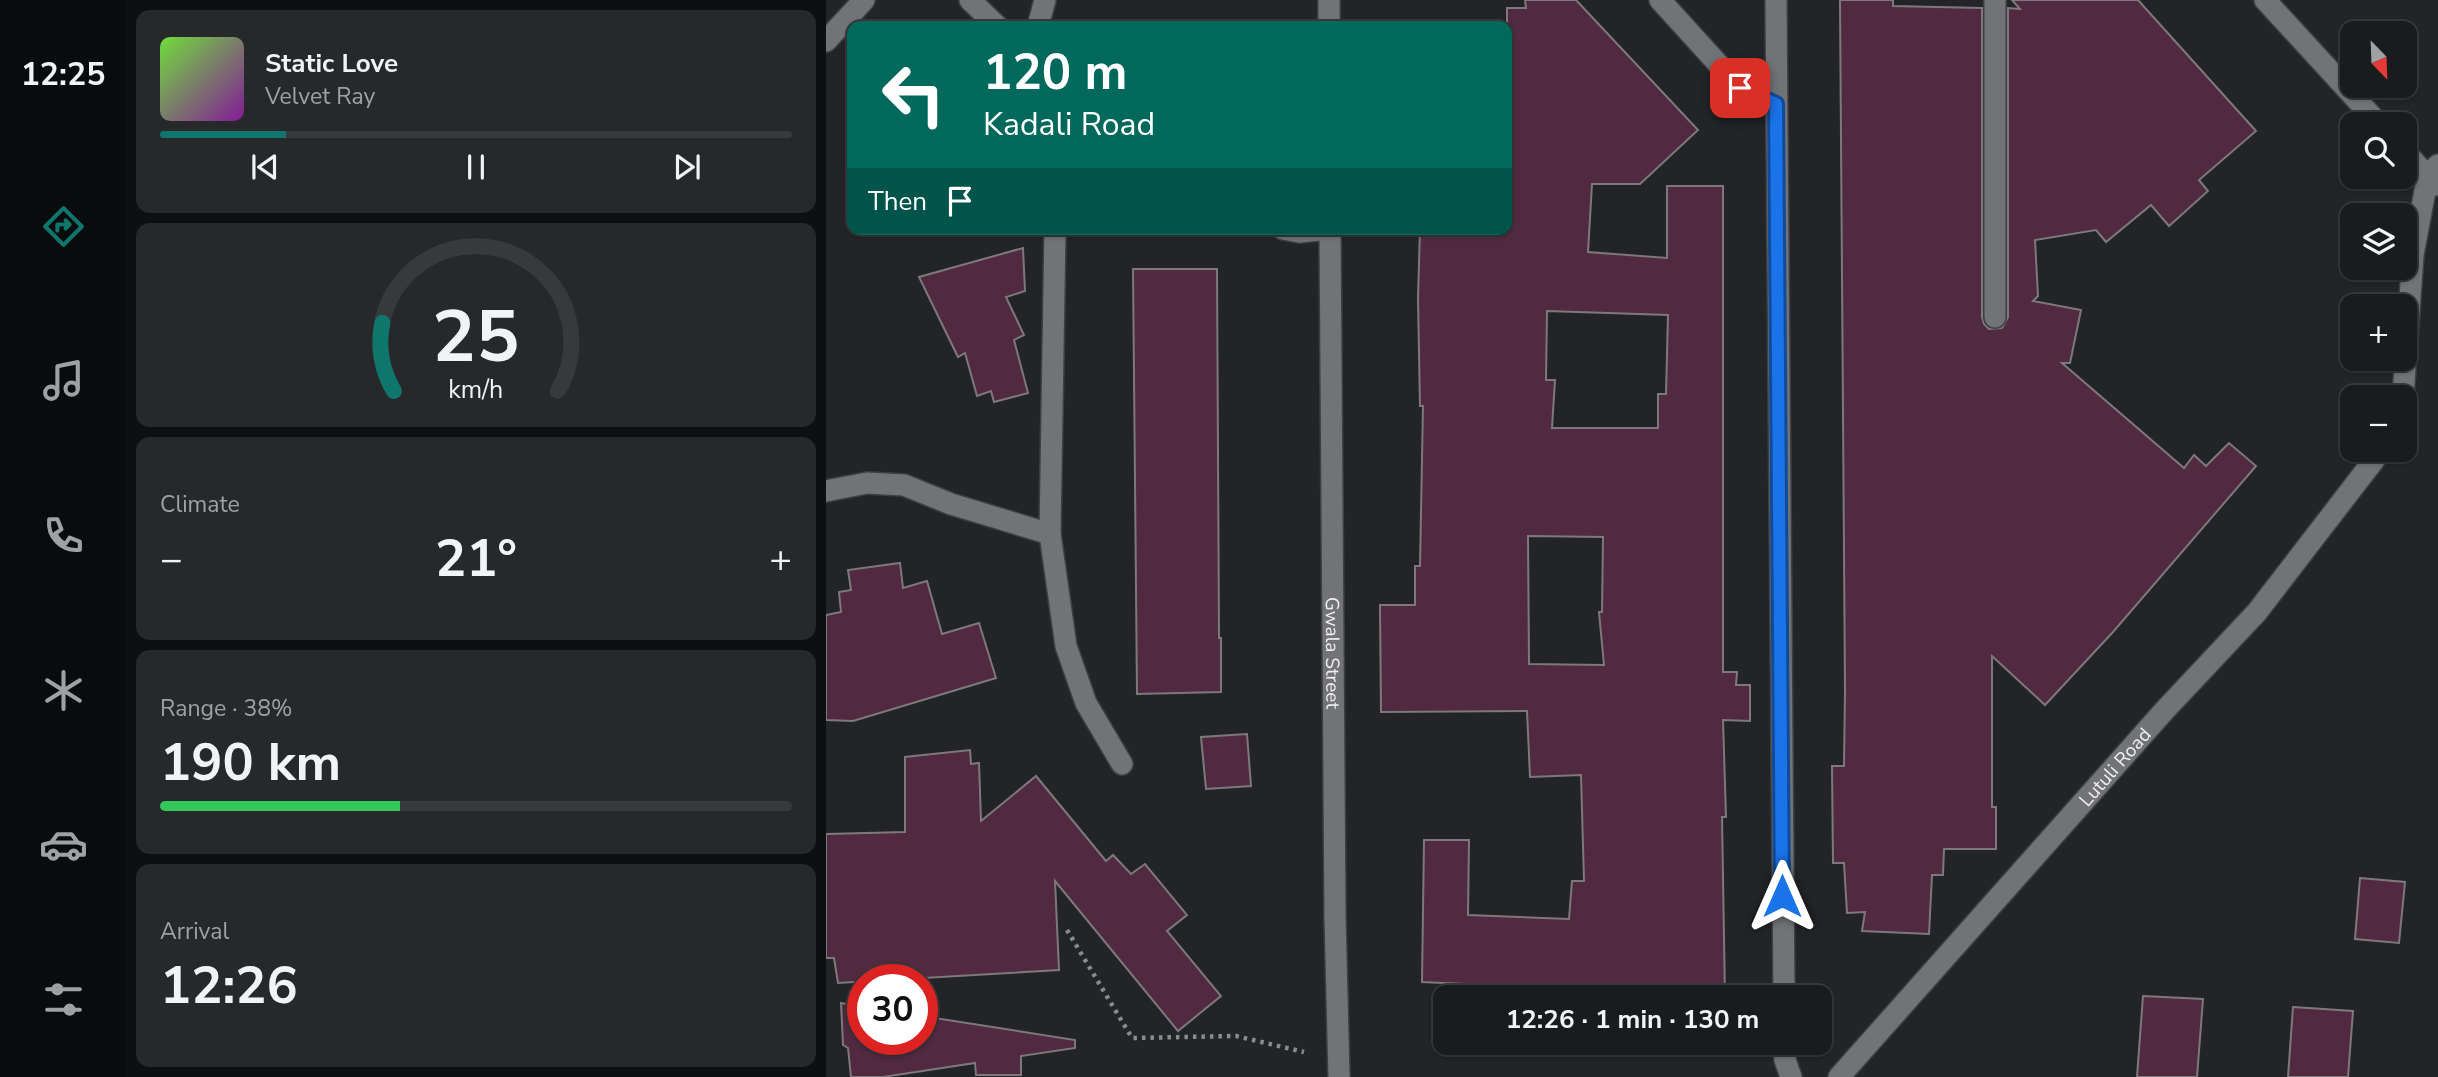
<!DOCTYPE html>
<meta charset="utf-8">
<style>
:root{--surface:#1a1b1d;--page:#27282a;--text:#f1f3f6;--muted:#9fa1a4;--line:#38393b;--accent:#0f766e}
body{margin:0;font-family:"Nunito Sans",sans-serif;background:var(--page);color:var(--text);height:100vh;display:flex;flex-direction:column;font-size:26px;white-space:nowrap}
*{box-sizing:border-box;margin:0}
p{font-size:23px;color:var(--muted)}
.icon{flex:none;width:38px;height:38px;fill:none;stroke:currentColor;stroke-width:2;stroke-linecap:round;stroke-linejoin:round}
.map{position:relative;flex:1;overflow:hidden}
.drawer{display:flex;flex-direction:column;gap:10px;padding:10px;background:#0e0f10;width:700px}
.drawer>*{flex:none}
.guide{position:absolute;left:21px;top:21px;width:665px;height:214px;border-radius:14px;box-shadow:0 2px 5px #0004,0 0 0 2px var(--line);background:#00695c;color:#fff;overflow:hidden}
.needle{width:46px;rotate:157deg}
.tools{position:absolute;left:1514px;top:21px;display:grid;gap:14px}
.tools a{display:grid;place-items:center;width:77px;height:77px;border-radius:14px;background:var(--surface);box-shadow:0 2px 5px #0004,0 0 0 2px var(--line);font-size:35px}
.speed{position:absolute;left:21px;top:964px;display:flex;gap:14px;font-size:35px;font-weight:700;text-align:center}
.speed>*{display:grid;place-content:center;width:91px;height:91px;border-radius:50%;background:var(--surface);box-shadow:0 2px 5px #0004,0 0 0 2px var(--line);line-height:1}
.speed .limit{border:10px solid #d22;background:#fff;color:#111}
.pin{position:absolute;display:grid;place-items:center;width:60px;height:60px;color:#fff;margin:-30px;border-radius:14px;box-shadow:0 4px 10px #0006}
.me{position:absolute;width:77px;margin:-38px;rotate:0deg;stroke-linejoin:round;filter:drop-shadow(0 0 5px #0008)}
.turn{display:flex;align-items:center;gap:24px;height:147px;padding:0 21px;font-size:32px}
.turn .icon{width:91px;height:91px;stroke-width:2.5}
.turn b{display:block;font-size:49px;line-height:60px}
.then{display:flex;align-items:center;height:66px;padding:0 21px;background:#0003;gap:14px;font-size:26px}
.big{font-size:52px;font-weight:700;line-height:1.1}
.drawer .widget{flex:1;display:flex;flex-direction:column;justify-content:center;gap:10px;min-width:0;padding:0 24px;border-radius:14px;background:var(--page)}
.drawer .dial{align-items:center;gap:0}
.dial svg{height:182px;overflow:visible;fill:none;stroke:var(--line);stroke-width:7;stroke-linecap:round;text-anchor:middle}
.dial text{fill:var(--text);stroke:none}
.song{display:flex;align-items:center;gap:21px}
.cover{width:84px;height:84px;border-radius:10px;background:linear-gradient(135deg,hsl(100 70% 55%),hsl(290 70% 35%))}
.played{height:7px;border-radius:4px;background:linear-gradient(90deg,var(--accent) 20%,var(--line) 20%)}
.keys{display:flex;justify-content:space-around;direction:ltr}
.heat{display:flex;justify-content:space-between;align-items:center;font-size:38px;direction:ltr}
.charge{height:10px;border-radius:5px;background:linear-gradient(90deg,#34c759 38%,var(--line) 0)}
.trip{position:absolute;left:607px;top:985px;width:399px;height:70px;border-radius:14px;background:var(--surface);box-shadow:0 2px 5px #0004,0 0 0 2px var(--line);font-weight:700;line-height:70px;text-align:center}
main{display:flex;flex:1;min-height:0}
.tab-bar{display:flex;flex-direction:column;width:126px;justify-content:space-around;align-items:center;background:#0a0b0c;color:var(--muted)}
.tab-bar .icon{width:49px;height:49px}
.tab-bar .current{color:var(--accent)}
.tab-bar b{font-size:32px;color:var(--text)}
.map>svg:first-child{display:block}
</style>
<main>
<nav class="tab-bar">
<b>12:25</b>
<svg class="icon current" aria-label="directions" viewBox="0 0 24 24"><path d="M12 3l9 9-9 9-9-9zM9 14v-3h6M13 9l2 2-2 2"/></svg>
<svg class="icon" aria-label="music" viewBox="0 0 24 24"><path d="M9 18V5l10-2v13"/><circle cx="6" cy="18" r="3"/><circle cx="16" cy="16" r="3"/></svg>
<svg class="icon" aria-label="phone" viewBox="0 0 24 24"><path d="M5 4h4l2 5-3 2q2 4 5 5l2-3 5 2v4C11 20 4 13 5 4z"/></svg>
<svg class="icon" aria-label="climate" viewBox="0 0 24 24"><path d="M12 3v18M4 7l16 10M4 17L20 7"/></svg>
<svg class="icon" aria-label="car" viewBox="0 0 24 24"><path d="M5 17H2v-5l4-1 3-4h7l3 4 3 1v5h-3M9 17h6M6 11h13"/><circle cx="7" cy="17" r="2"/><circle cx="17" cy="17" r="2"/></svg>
<svg class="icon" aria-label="filters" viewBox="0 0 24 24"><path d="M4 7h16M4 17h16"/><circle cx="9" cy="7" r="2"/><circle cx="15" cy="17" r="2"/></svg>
</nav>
<section class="drawer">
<div class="widget">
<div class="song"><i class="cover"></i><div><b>Static Love</b><p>Velvet Ray</p></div></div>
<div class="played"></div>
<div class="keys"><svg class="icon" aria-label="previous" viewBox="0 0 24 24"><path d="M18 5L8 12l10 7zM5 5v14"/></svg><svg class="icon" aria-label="pause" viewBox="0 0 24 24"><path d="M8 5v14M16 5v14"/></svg><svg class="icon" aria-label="next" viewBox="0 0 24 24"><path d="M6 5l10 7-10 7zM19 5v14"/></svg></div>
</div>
<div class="widget dial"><svg viewBox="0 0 100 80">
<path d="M14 69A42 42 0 1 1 86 69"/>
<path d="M14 69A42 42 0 0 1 9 39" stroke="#0f766e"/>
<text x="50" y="56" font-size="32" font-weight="700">25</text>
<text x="50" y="72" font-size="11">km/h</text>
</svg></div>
<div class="widget"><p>Climate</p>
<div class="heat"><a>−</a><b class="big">21°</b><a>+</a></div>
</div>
<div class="widget"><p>Range · 38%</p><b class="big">190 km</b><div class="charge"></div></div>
<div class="widget"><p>Arrival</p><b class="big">12:26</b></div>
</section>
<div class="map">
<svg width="1612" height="1077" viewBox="0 0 1612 1077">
<rect width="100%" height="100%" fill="#222427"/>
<g fill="#512941" stroke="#7d797b" stroke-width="2" fill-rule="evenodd">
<path d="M699,0H750L872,130L814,184H766L762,252L841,258V186H897V672H911L910,685H924V721L897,720L900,817H896L899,998H707L708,987L596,982L598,840H643L642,915L743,919L746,881H758L755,775L704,777L701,711L555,712L554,605H589V566H594L597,406H594L592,298L594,229H681V8H700ZM721,311L842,315L840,394H832V428H726L729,380H720ZM702,536L777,537L776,612H773L778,665L703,664Z"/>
<polygon points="1014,0 1067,0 1067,6 1156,8 1156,317 1158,324 1163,329 1176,328 1182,317 1182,8 1194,9 1186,0 1312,0 1430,131 1373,180 1382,191 1343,226 1325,205 1280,242 1270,230 1209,240 1212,296 1207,301 1255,310 1244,363 1236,363 1358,468 1368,455 1380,466 1403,443 1430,466 1287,632 1219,705 1166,656 1166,807 1170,807 1170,849 1118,849 1117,875 1106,875 1103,934 1036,931 1039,912 1021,913 1018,863 1007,863 1006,766 1018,766 1019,690"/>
<polygon points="197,248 199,291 180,297 198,335 188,340 202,393 168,402 165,391 151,396 139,353 132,357 93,277"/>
<polygon points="307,269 391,269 393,638 395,638 395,692 311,694"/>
<polygon points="74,563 77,588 101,581 116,634 153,623 170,678 27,721 0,720 0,615 15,612 13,592 25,590 22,570"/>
<polygon points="421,734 425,786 380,789 375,737"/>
<polygon points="144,750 145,764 153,763 155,821 210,776 280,861 287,855 305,874 319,864 361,915 341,931 395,996 352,1031 229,881 233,970 12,983 8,958 0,958 0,834 79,832 79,757"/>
<polygon points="1534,878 1579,882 1573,943 1529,939"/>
<polygon points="1317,996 1377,999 1371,1077 1311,1077"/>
<polygon points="15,1003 37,1007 37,1040 96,1040 96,1016 249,1040 249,1048 195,1056 195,1075 150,1075 149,1063 57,1077 25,1077 22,1048 17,1045"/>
<polygon points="1467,1007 1527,1011 1522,1077 1462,1077"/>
</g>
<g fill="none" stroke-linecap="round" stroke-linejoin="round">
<defs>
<g id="service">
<polyline points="212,26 219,0"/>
<polyline points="0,41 38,0"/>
<polyline points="229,229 224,534 240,646 260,703 296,764"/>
<polyline points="1169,317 1169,0"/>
<polyline points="0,491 41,483 78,485 125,504 224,534"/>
</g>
<g id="minor">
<polyline points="144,0 171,26"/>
<polyline points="834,0 914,88 950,104"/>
<polyline points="950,0 958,998"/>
<polyline points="1439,0 1553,124"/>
<polyline points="1578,151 1610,185"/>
<polyline points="457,229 473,232 504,229"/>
<polyline points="1577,397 1587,255 1602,175 1612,165"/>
<polyline points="959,1043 959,1060 965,1077"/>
<path id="s1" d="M1013,1077L1338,711L1431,612L1548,460L1553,450"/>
</g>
<g id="tertiary">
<polyline points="503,0 503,26"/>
<path id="s2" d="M504,229L509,917L513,1077"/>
</g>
</defs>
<use href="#service" stroke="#3e3f42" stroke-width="24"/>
<use href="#minor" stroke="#3e3f42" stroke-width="24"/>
<use href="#tertiary" stroke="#3e3f42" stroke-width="24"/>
<polyline stroke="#8a8b8e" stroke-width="4.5" stroke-dasharray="3.5 5" stroke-linecap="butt" points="241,930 306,1038 410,1036 478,1052"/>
<use href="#service" stroke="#727377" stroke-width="21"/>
<use href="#minor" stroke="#727377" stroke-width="21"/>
<use href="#tertiary" stroke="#727377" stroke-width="21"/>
</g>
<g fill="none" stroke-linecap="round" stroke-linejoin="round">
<defs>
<polyline id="route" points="914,88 950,104 956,896"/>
</defs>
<use href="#route" stroke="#114b97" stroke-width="18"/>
<use href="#route" stroke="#1a73e8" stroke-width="12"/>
</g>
<g text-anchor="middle" stroke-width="5" stroke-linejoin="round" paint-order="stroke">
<g font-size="19" fill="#f0f0f3" stroke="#222427">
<text dy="7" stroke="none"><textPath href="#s2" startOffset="424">Gwala Street</textPath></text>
<text dy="7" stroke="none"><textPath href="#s1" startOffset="415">Lutuli Road</textPath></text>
</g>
</g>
</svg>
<div class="tools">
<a><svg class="needle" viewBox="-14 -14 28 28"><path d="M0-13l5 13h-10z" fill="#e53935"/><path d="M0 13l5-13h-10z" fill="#9fa1a4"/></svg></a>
<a><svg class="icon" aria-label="search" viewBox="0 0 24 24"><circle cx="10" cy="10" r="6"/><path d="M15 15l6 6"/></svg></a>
<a><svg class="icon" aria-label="layers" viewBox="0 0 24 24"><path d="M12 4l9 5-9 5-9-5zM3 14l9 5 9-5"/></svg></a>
<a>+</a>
<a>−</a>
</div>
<div class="speed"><div class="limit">30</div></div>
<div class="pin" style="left:914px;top:88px;background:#d93025"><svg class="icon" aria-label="arrive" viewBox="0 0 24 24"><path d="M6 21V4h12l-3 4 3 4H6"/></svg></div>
<svg class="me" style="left:956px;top:896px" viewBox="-20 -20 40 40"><path d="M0-17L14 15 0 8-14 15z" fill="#1a73e8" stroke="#fff" stroke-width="4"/></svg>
<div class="trip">12:26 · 1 min · 130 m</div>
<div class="guide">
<div class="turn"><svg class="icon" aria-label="left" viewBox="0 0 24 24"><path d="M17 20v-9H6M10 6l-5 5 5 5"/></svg><div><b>120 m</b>Kadali Road</div></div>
<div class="then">Then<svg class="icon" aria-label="arrive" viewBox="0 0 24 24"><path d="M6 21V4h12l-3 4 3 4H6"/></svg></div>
</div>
</div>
</main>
